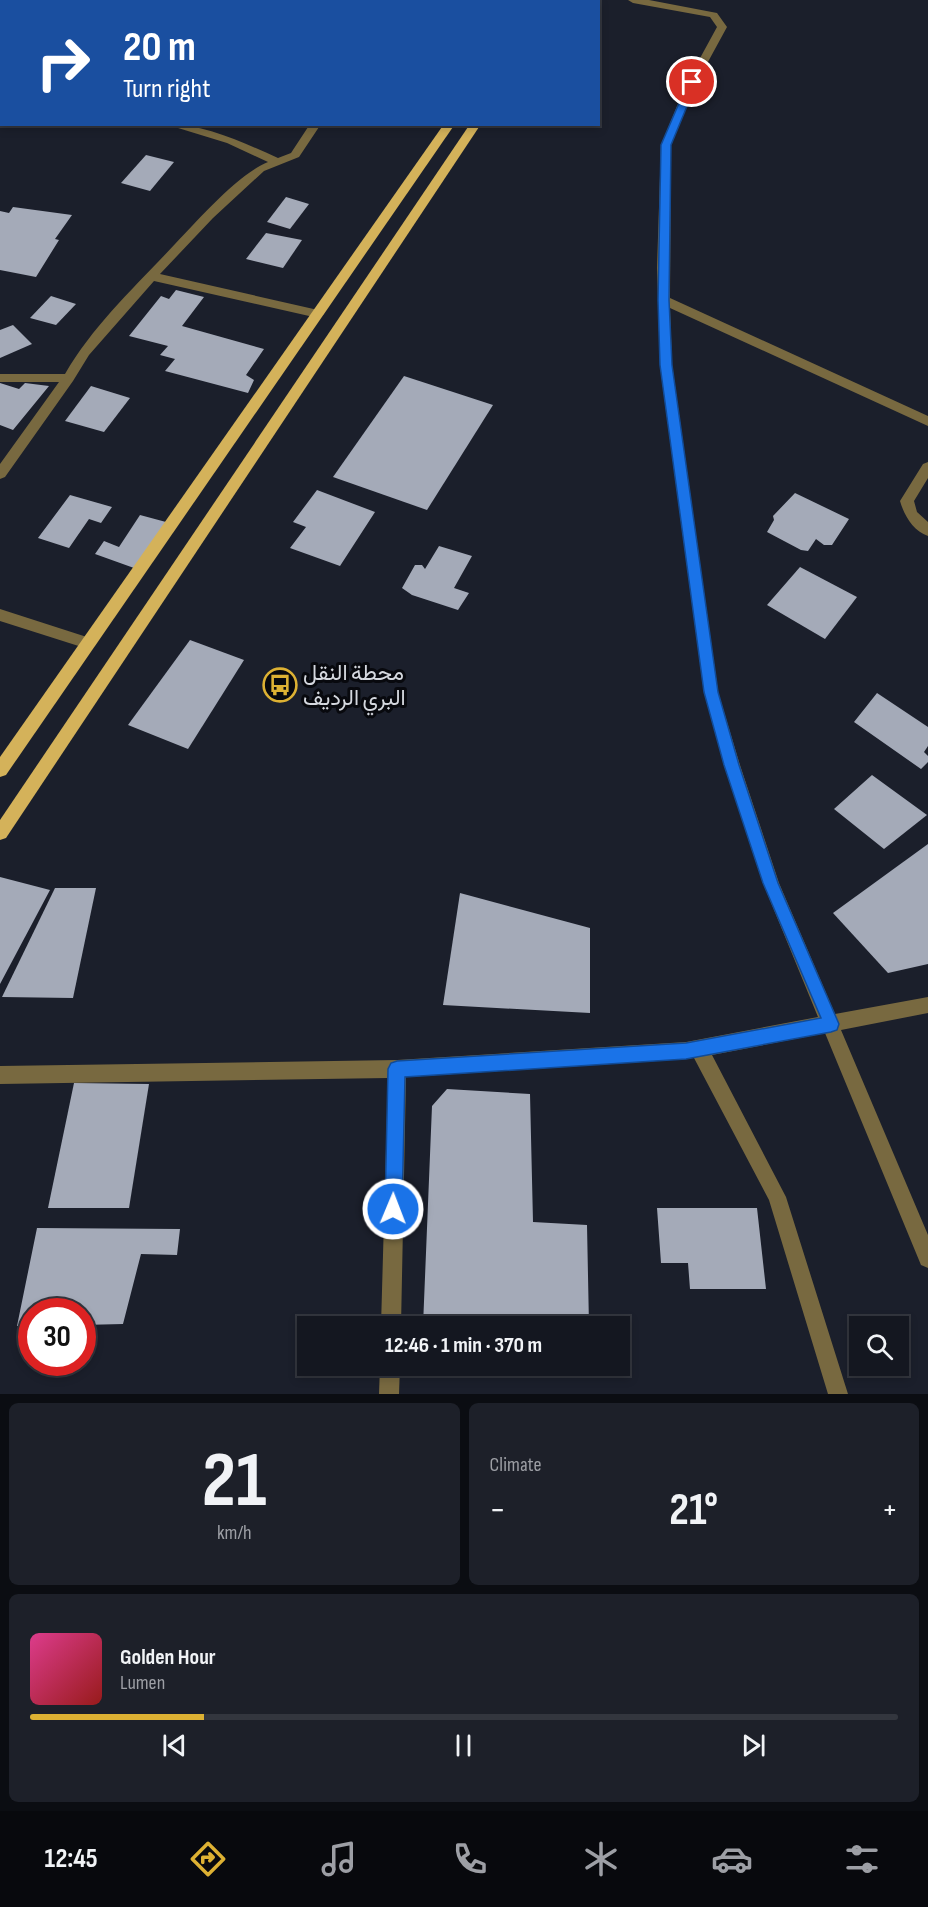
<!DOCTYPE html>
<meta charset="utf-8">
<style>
:root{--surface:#141720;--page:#1d2029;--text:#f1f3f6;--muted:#9d9fa5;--line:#33363e;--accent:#ddb133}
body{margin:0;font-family:"Sofia Sans Condensed",Vazirmatn,sans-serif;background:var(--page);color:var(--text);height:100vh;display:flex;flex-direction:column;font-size:22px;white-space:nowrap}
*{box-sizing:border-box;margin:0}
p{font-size:20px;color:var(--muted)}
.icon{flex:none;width:33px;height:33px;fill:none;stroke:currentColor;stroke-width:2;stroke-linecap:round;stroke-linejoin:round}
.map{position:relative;height:1394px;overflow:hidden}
.sheet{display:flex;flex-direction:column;gap:9px;padding:9px;background:#0b0d12;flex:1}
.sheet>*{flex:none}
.guide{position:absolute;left:0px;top:0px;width:600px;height:126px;box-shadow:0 3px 9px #0003,0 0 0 2px var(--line);background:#1a4fa0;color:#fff;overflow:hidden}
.buttons{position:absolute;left:849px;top:1316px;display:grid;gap:12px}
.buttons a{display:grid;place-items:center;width:60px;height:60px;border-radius:0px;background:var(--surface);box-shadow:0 3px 9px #0003,0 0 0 2px var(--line);font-size:30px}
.speed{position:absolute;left:18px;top:1298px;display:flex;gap:12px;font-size:30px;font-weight:700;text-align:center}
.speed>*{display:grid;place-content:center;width:78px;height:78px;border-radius:50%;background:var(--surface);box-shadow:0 3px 9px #0003,0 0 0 2px var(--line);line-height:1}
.speed .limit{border:9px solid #d22;background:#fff;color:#111}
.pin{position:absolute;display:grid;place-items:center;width:51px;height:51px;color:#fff;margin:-26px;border:3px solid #fff;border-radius:50%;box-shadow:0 2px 6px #0007}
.me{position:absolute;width:66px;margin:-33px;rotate:1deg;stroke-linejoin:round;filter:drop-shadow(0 0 4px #0008)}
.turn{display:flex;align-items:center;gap:21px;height:126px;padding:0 24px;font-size:27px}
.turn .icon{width:78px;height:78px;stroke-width:2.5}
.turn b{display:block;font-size:42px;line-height:51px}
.big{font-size:45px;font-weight:700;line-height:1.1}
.sheet .card{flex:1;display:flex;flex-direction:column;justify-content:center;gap:9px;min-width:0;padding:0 21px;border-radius:9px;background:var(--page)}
.sheet .dial{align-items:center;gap:0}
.dial b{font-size:78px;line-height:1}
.song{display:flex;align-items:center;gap:18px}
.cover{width:72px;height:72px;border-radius:9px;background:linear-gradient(135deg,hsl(330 70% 55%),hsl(0 70% 35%))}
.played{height:6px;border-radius:3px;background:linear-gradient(90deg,var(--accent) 20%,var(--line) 20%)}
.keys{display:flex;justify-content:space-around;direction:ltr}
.heat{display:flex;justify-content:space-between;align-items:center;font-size:33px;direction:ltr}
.sheet .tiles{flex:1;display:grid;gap:9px;grid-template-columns:1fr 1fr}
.card:last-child{grid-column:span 2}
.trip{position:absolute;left:297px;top:1316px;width:333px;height:60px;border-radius:0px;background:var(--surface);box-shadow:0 3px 9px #0003,0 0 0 2px var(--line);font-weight:700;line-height:60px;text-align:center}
.tab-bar{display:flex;height:96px;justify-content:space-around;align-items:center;background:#08090d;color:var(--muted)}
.tab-bar .icon{width:42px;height:42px}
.tab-bar .current{color:var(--accent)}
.tab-bar b{font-size:27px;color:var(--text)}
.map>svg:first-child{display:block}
</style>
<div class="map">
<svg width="928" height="1394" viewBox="0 0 928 1394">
<rect width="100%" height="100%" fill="#1b1f2b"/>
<g fill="#a4aab8">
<polygon points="146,155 174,162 150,191 121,183"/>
<polygon points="286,197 309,204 290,229 267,222"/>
<polygon points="13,207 72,215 55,239 59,240 36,277 0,270 0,211 9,213"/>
<polygon points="266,233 302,240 283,268 246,259"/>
<polygon points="176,290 204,297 182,326 264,349 246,375 254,380 248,393 165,371 175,359 160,355 168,346 129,336 161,296 169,299"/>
<polygon points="51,296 76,304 56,325 30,318"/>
<polygon points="13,325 32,344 0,358 0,330"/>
<polygon points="404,376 493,405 427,510 333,477"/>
<polygon points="0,383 19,389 25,383 49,386 13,430 0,425"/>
<polygon points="91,386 130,398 104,432 65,421"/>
<polygon points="317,490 375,512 340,566 290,548 306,527 293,522"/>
<polygon points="795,493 849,519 832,545 824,545 816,539 808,551 801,550 767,532 774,520 773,516"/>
<polygon points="70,495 112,507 101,523 89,519 69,548 38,538"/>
<polygon points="140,515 166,522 134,568 95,554 104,541 119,547"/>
<polygon points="439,546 472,556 454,588 469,593 458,610 412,595 402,588 415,565 422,565 425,569"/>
<polygon points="800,567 857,597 825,639 767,605"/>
<polygon points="190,640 244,660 188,749 128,725"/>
<polygon points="877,693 928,727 928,746 924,752 928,756 928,762 921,769 854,722"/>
<polygon points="872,775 927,815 884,849 834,809"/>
<polygon points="928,844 928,964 888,973 833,913"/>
<polygon points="0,877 50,890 0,984"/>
<polygon points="55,888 96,888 73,998 2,997"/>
<polygon points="460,893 590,928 590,1013 443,1005"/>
<polygon points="74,1083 149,1084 129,1208 48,1208"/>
<polygon points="447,1089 530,1094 533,1222 587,1225 589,1326 423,1326 432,1106"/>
<polygon points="657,1208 757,1208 766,1289 690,1289 688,1263 661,1263"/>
<polygon points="37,1228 180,1229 177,1255 141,1254 123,1324 82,1325 82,1311 32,1311 32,1326 17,1326"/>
</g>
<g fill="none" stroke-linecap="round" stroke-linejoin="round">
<g fill="#786940" fill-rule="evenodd">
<polygon points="204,0 214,0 203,2"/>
<polygon points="399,0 409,0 398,2"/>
<polygon points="628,0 649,0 717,13 727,27 697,82 671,145 670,298 928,416 928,426 670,308 672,365 718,692 740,765 779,883 835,1014 928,997 928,1013 841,1030 928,1235 928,1268 921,1265 825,1033 712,1055 786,1197 848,1394 828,1394 769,1200 694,1058 406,1077 401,1326 381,1326 388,1078 0,1084 0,1066 397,1060 686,1042 818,1017 763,883 724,765 704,692 660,365 657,268 661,145 687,82 717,27 710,17 633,3"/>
<rect x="0" y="91" width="2" height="6"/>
<path d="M165,124C205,124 242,142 278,158L291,153L310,124H321L299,157L264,171L213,218L160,274L318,310L324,314L318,318L154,281L89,355L73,381L5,477L0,479V464L59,382H0V374H65C94,324 137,285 175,244C199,219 238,174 268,162L227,143Z"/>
<path d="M928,462V478L914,501L917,512L928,522V536C913,531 904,515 900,501L923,464Z"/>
<polygon points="0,609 93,639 95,643 93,647 88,649 0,621"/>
<polygon points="380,1365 400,1365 399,1394 379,1394"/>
</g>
<g fill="#d4b25a" fill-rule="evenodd">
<polygon points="532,0 542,0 531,2"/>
<polygon points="555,0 565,0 554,2"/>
<polygon points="444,124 455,124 6,775 0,777 0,757"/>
<polygon points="470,124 481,124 6,838 0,840 0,820"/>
</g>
</g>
<polygon fill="#1a73e8" stroke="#114b97" stroke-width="1.5" points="689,80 697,82 671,145 669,300 672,365 718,692 739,765 778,883 839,1024 837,1030 831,1032 686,1059 405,1077 402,1209 400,1215 393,1218 387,1215 385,1209 388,1069 391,1063 397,1061 686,1043 821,1018 763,883 724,765 704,692 660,365 658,300 661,145"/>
<defs>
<symbol id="bus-ring" viewBox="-11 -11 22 22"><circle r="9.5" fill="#08090e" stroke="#ddb133" stroke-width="1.5"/><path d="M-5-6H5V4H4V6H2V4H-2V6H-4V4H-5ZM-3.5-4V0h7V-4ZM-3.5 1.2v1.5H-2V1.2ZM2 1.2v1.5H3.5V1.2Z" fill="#ddb133"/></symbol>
</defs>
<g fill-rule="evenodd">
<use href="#bus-ring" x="261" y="666" width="38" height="38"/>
</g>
<g text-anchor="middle" stroke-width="6" stroke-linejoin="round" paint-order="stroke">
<g font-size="22" fill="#d5d8df" stroke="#08090e" text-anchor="start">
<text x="303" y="680">محطة النقل<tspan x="303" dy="25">البري الرديف</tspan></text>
</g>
</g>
</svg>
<div class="buttons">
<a><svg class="icon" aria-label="search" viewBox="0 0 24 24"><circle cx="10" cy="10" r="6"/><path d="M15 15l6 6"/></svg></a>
</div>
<div class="speed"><div class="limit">30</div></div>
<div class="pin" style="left:692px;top:82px;background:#d93025"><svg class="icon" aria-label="arrive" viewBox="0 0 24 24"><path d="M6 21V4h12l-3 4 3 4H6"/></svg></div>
<svg class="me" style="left:393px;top:1209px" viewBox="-20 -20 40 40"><circle r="17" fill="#1a73e8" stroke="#fff" stroke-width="3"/><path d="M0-11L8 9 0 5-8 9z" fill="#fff"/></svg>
<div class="trip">12:46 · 1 min · 370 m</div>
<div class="guide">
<div class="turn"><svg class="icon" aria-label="right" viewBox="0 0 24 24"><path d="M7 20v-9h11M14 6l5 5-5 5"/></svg><div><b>20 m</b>Turn right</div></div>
</div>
</div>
<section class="sheet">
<div class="tiles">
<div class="card dial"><b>21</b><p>km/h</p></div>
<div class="card"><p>Climate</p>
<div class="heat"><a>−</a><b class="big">21°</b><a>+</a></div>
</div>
<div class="card">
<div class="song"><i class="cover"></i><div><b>Golden Hour</b><p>Lumen</p></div></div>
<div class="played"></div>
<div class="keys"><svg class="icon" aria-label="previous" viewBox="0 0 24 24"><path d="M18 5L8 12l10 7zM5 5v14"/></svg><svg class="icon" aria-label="pause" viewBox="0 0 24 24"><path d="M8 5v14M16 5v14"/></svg><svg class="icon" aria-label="next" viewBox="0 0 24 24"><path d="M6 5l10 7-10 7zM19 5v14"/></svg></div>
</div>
</div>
</section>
<nav class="tab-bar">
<b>12:45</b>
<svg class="icon current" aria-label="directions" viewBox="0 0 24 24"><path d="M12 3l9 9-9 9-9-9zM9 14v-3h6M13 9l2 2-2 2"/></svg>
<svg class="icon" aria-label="music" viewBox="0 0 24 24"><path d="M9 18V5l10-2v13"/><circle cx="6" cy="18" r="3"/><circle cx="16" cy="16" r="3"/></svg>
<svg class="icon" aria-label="phone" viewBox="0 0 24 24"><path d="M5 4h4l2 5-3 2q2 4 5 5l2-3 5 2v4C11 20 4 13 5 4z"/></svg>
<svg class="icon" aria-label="climate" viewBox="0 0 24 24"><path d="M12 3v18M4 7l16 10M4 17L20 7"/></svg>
<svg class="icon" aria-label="car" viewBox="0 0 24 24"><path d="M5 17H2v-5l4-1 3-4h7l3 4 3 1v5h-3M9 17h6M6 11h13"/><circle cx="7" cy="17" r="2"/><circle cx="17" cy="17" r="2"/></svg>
<svg class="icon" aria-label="filters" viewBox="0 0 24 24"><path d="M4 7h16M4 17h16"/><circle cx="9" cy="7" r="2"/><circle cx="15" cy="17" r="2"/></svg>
</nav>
